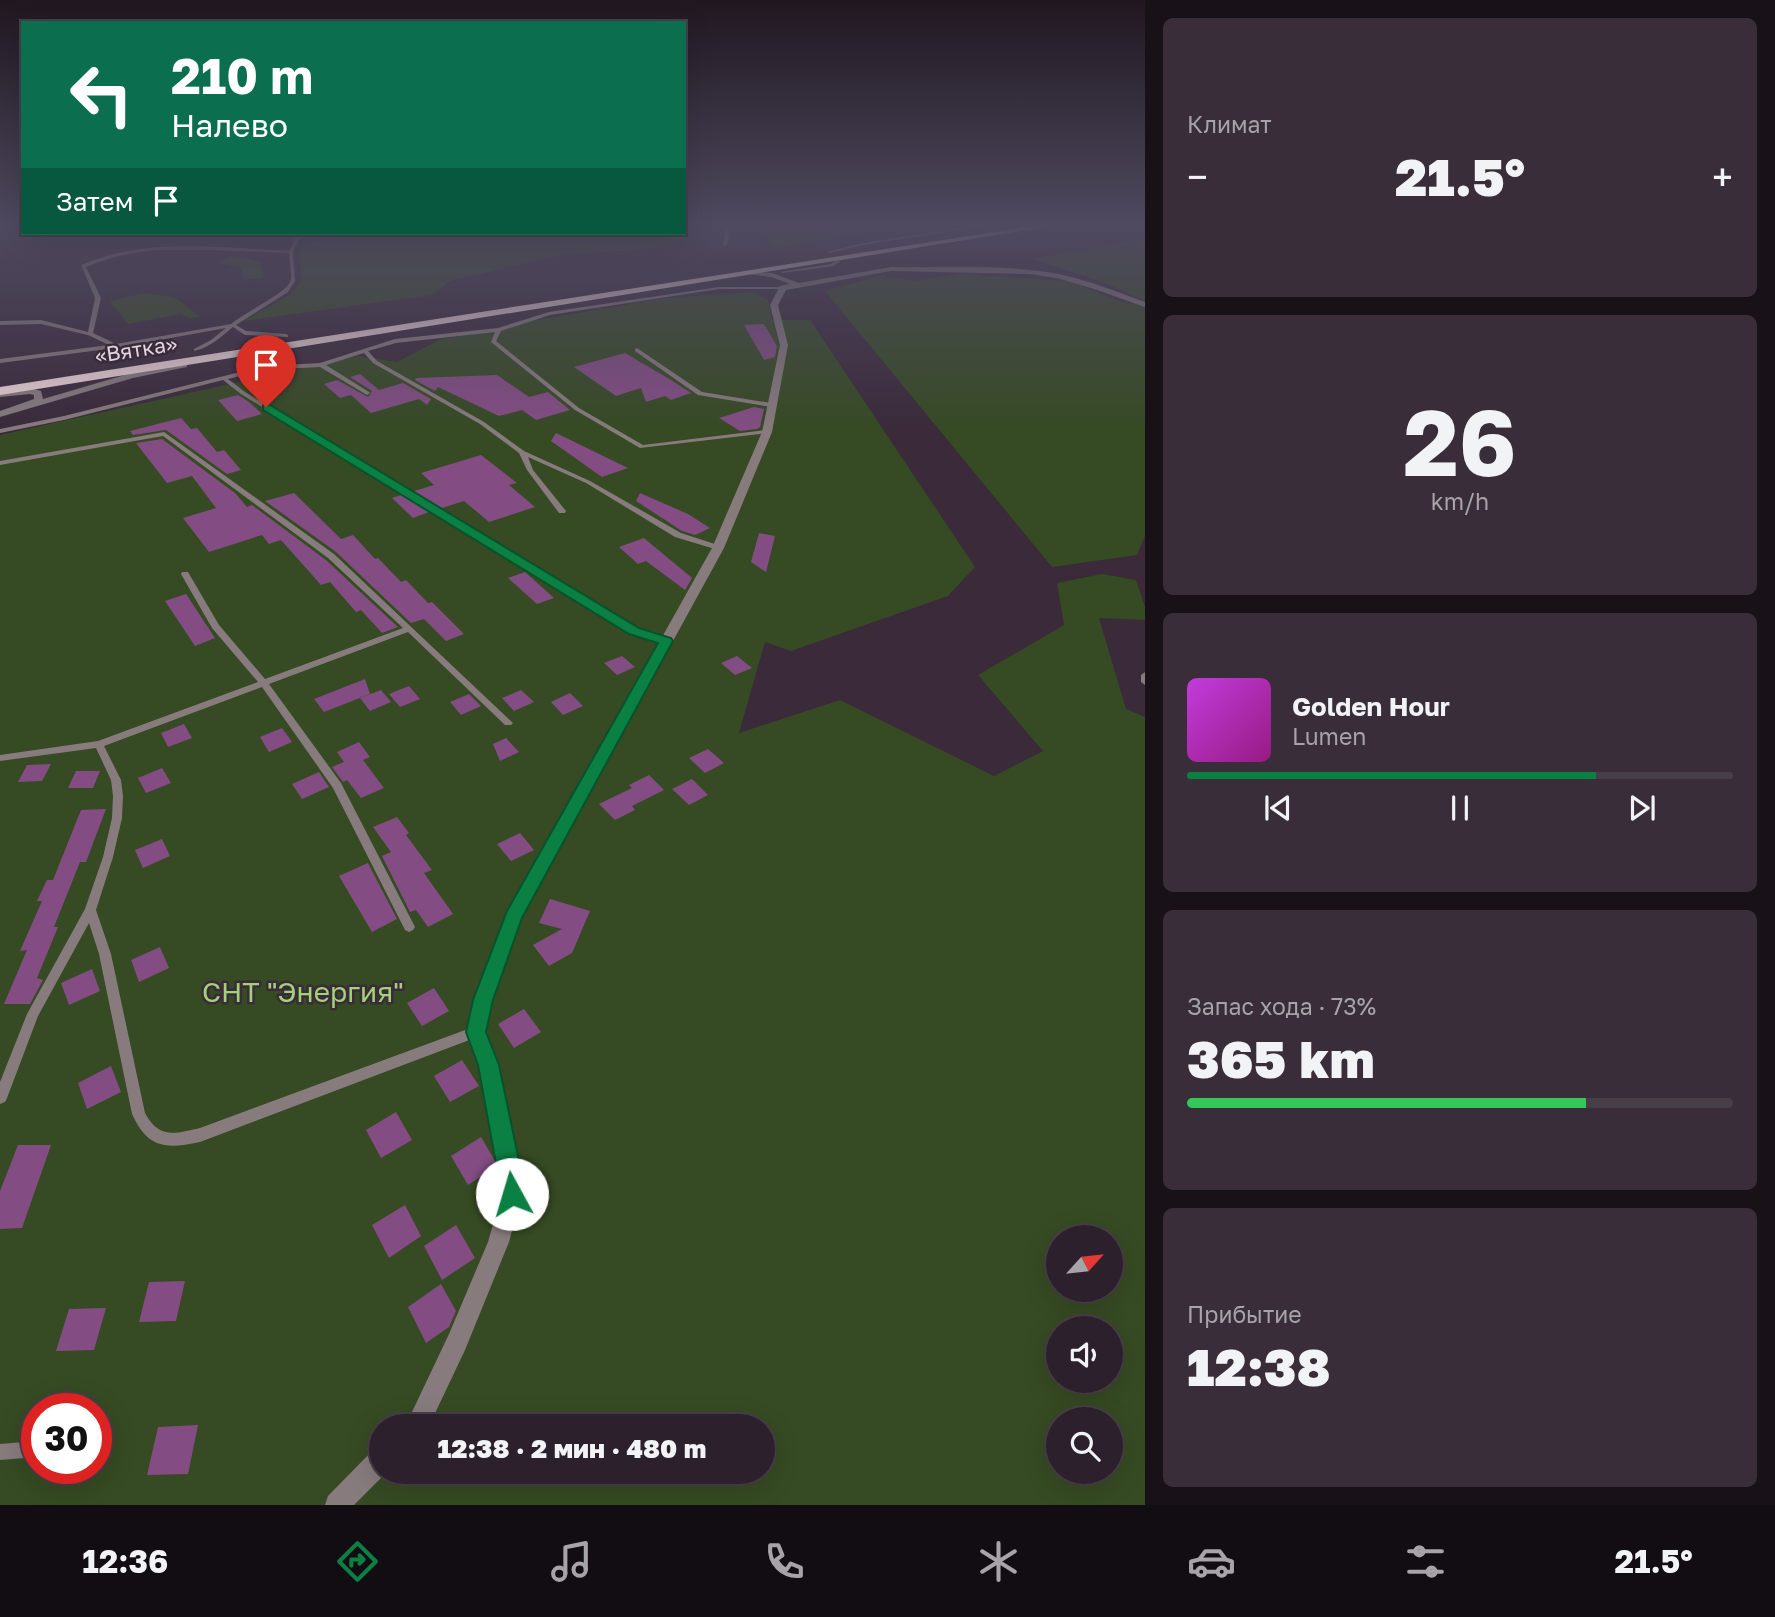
<!DOCTYPE html>
<html lang="ru">
<meta charset="utf-8">
<style>
:root{--surface:#2c202c;--page:#382d38;--text:#f1f3f6;--muted:#a6a3a9;--line:#483e48;--accent:#0b8043}
body{margin:0;font-family:"Golos Text",sans-serif;background:var(--page);color:var(--text);height:100vh;display:flex;flex-direction:column;font-size:26px;white-space:nowrap}
*{box-sizing:border-box;margin:0}
p{font-size:23px;color:var(--muted)}
.icon{flex:none;width:38px;height:38px;fill:none;stroke:currentColor;stroke-width:2;stroke-linecap:round;stroke-linejoin:round}
.map{position:relative;flex:1;overflow:hidden}
.side{display:flex;flex-direction:column;gap:18px;padding:18px;background:#181218;width:630px}
.side>*{flex:none}
.banner{position:absolute;left:21px;top:21px;width:665px;height:214px;border-radius:0px;box-shadow:0 7px 28px #0002,0 0 0 2px var(--line);background:#0b6e4f;color:#fff;overflow:hidden}
.needle{width:46px;rotate:63deg}
.fabs{position:absolute;left:1046px;top:1225px;display:grid;gap:14px}
.fabs a{display:grid;place-items:center;width:77px;height:77px;border-radius:50%;background:var(--surface);box-shadow:0 7px 28px #0002,0 0 0 2px var(--line);font-size:35px}
.speed{position:absolute;left:21px;top:1393px;display:flex;gap:14px;font-size:35px;font-weight:700;text-align:center}
.speed>*{display:grid;place-content:center;width:91px;height:91px;border-radius:50%;background:var(--surface);box-shadow:0 7px 28px #0002,0 0 0 2px var(--line);line-height:1}
.speed .limit{border:10px solid #d22;background:#fff;color:#111}
.pin{position:absolute;display:grid;place-items:center;width:60px;height:60px;color:#fff;margin:-72px -30px;border-radius:50% 50% 50% 0;rotate:-45deg;box-shadow:0 0 7px #0007}
.pin .icon{rotate:45deg}
.me{position:absolute;width:77px;margin:-38px;rotate:354deg;stroke-linejoin:round;filter:drop-shadow(0 0 5px #0008)}
.turn{display:flex;align-items:center;gap:24px;height:147px;padding:0 35px;font-size:32px}
.turn .icon{width:91px;height:91px;stroke-width:2.5}
.turn b{display:block;font-size:49px;line-height:60px}
.then{display:flex;align-items:center;height:66px;padding:0 35px;background:#0003;gap:14px;font-size:26px}
.big{font-size:52px;font-weight:800;line-height:1.1}
.side .tile{flex:1;display:flex;flex-direction:column;justify-content:center;gap:10px;min-width:0;padding:0 24px;border-radius:10px;background:var(--page)}
.side .dial{align-items:center;gap:0}
.dial b{font-size:91px;line-height:1}
.song{display:flex;align-items:center;gap:21px}
.cover{width:84px;height:84px;border-radius:10px;background:linear-gradient(135deg,hsl(290 70% 55%),hsl(310 70% 35%))}
.played{height:7px;border-radius:4px;background:linear-gradient(90deg,var(--accent) 75%,var(--line) 75%)}
.keys{display:flex;justify-content:space-around;direction:ltr}
.heat{display:flex;justify-content:space-between;align-items:center;font-size:38px;direction:ltr}
.charge{height:10px;border-radius:5px;background:linear-gradient(90deg,#34c759 73%,var(--line) 0)}
.trip{position:absolute;left:369px;top:1414px;width:406px;height:70px;border-radius:35px;background:var(--surface);box-shadow:0 7px 28px #0002,0 0 0 2px var(--line);font-weight:800;line-height:70px;text-align:center}
.tabs{display:flex;height:112px;justify-content:space-around;align-items:center;background:#120d12;color:var(--muted)}
.tabs .icon{width:49px;height:49px}
.tabs .current{color:var(--accent)}
.tabs b{font-size:32px;color:var(--text)}
main{display:flex;flex:1;min-height:0}
.map>svg:first-child{display:block}
</style>
<main>
<div class="map">
<svg width="1145" height="1505" viewBox="0 0 1145 1505">
<rect width="100%" height="100%" fill="#3a2a3a"/>
<g fill="#364a23" fill-rule="evenodd">
<polygon points="684,223 700,223 701,233 660,248 561,255 450,281 431,295 244,321 291,294 302,280 299,256 304,244 357,235 359,233 684,233"/>
<polygon points="757,223 910,223 773,249"/>
<polygon points="1145,238 1145,536 1137,555 1052,567 825,291 883,275 914,281 958,274 1068,281 1128,304 1145,301 1102,282 1032,259"/>
<polygon points="228,256 245,257 261,263 263,278 244,280 241,268 221,263"/>
<path d="M751,292L768,300L772,320H810L975,567L948,596L791,651L765,642L739,733L840,700L994,776L1043,751L978,675L1064,625L1057,583L1102,574L1136,580L1145,607V620L1099,618L1126,709L1145,717V1505H0V435L357,356L397,362L441,339L509,329L520,323L665,298ZM1059,1237H1111V1290H1059ZM1059,1328H1111V1381H1059ZM37,1409H96V1468H37ZM1059,1419H1111V1472H1059ZM382,1426H763V1472H382Z"/>
<polygon points="144,293 174,297 201,317 190,318 180,314 128,324 110,301"/>
</g>
<g fill="#834d83">
<polygon points="764,324 777,346 775,357 764,360 744,325"/>
<polygon points="625,353 671,380 691,393 671,400 665,396 646,402 641,388 616,396 574,367"/>
<polygon points="360,374 379,390 403,383 431,399 427,405 419,399 371,413 351,395 340,398 324,384 337,380 368,397 372,391 350,377"/>
<polygon points="497,375 529,397 548,392 570,410 536,420 522,410 499,416 438,387 435,391 415,380 416,378"/>
<polygon points="238,395 249,402 262,414 237,421 218,400"/>
<polygon points="754,407 764,409 760,427 757,429 740,431 719,418"/>
<polygon points="181,418 191,429 197,428 217,452 224,450 241,470 227,474 166,430 133,435 130,431"/>
<polygon points="556,433 628,468 602,477 551,441"/>
<polygon points="162,439 235,493 247,507 252,505 326,560 398,627 382,633 361,610 356,612 330,582 321,585 281,540 269,544 262,535 209,552 183,518 216,508 192,476 167,483 136,443"/>
<polygon points="481,455 517,483 509,485 535,507 489,522 464,501 442,508 414,491 434,485 421,473"/>
<polygon points="294,493 341,539 353,535 375,559 378,558 401,582 406,580 428,603 432,602 464,634 446,641 424,619 411,623 336,552 265,501"/>
<polygon points="640,493 688,514 710,528 695,535 682,531 636,501"/>
<polygon points="401,495 429,512 413,518 392,498"/>
<polygon points="759,533 775,536 766,572 751,562"/>
<polygon points="644,538 692,578 685,590 646,561 638,564 619,547"/>
<polygon points="525,572 554,598 537,604 508,578"/>
<polygon points="186,594 215,638 195,646 165,601"/>
<polygon points="622,656 635,667 617,675 604,663"/>
<polygon points="737,656 752,668 735,675 721,663"/>
<polygon points="365,679 370,694 324,712 314,699"/>
<polygon points="409,686 420,699 400,707 389,694"/>
<polygon points="381,690 391,702 370,711 360,698"/>
<polygon points="521,690 534,702 514,711 502,698"/>
<polygon points="570,693 583,706 563,715 551,702"/>
<polygon points="469,694 481,706 461,715 450,702"/>
<polygon points="184,724 192,738 168,747 161,733"/>
<polygon points="282,728 292,742 269,752 260,737"/>
<polygon points="506,738 519,752 500,761 493,744"/>
<polygon points="359,742 370,757 363,760 384,788 361,798 347,780 343,782 332,767 344,762 337,752"/>
<polygon points="708,749 724,763 705,773 689,758"/>
<polygon points="51,764 42,781 18,782 27,765"/>
<polygon points="162,768 171,783 146,793 138,778"/>
<polygon points="76,771 100,771 93,788 68,788"/>
<polygon points="319,772 329,787 302,799 292,784"/>
<polygon points="649,775 664,790 632,806 635,810 615,820 599,804 632,788 629,785"/>
<polygon points="692,779 708,795 689,805 672,789"/>
<polygon points="106,809 86,862 80,862 54,927 58,927 37,978 43,980 30,1004 4,1004 27,950 20,951 42,901 37,901 47,880 53,880 81,810"/>
<polygon points="397,817 409,833 406,835 432,870 424,873 453,914 428,927 416,910 410,912 382,856 391,852 373,827"/>
<polygon points="520,833 534,850 511,861 497,844"/>
<polygon points="162,839 170,856 143,868 135,850"/>
<polygon points="368,863 397,919 372,932 339,876"/>
<polygon points="550,899 590,911 572,953 549,966 533,945 562,929 539,923"/>
<polygon points="160,947 169,968 139,982 131,960"/>
<polygon points="92,969 100,991 69,1005 61,983"/>
<polygon points="434,988 449,1011 422,1026 407,1003"/>
<polygon points="524,1009 541,1032 514,1048 498,1024"/>
<polygon points="462,1060 479,1086 450,1102 434,1076"/>
<polygon points="111,1066 121,1092 87,1109 78,1083"/>
<polygon points="396,1112 412,1140 381,1158 366,1130"/>
<polygon points="481,1137 495,1161 496,1167 468,1185 451,1156"/>
<polygon points="18,1145 51,1145 22,1228 0,1229 0,1191"/>
<polygon points="405,1205 421,1236 389,1258 372,1225"/>
<polygon points="456,1225 475,1258 442,1280 424,1246"/>
<polygon points="185,1281 176,1321 139,1322 149,1282"/>
<polygon points="441,1284 456,1311 449,1327 426,1343 408,1307"/>
<polygon points="106,1308 94,1350 56,1351 69,1309"/>
<polygon points="198,1425 188,1474 147,1475 158,1427"/>
</g>
<g fill="none" stroke-linecap="round" stroke-linejoin="round">
<g fill="#877b7d" fill-rule="evenodd">
<polygon points="722,223 726,223 729,237 727,245 725,246 723,245 725,237"/>
<polygon points="994,223 1003,223 863,245 829,253 827,252 863,243"/>
<path d="M298,233H302L293,252L295,281L288,292L236,325L246,331L286,334L288,335V337L245,335L233,327C221,337 209,348 194,351V349L211,340L226,328L115,348L0,363V359L109,345L88,335L41,324L0,325V321L41,320L88,332L95,298L81,265C147,237 220,248 289,251ZM155,250H213L289,253C289,261 293,274 290,282C286,293 242,314 231,324L116,344L93,333L101,298L86,267C109,257 130,253 155,250Z"/>
<polygon points="840,257 844,258 834,266 783,273 781,272 831,264"/>
<polygon points="719,287 783,287 785,288 783,289 719,289 550,315 501,331 496,341 579,408 643,445 767,430 770,432 769,433 640,448 575,410 491,342 495,332 396,343 368,351 377,361 484,422 524,451 590,481 681,533 721,546 721,550 718,550 675,537 586,483 528,457 533,470 566,511 565,513 559,513 527,470 519,453 480,424 373,363 364,353 326,365 369,392 370,393 367,395 320,367 264,370 228,379 245,392 637,629 669,639 670,641 669,643 666,644 631,633 241,394 223,380 64,420 0,433 0,429 64,416 264,366 320,363 395,339 498,328 549,312"/>
<polygon points="637,348 702,392 771,403 774,405 771,407 698,395 635,351 635,349"/>
<path d="M164,432L334,554L513,723L511,725H505L408,632L269,684L341,783L415,927L413,930L409,932L405,930L333,788L262,687L104,746L121,780L123,796L122,818L113,857L96,910L111,954L145,1113C159,1139 174,1134 200,1128L476,1026L480,1028L482,1032L480,1036L200,1142C166,1149 148,1149 132,1114L99,954L89,923L38,1016L7,1098L5,1102L0,1104V1082L27,1014L85,909L103,857L112,818L113,796L111,780L96,748L0,761V755L98,741L258,682L212,628L181,574L182,572H188L219,625L265,679L403,628L328,558L163,436L0,465V461Z"/>
<polygon points="1145,672 1145,685 1141,682 1141,675"/>
<polygon points="37,1441 37,1457 0,1460 0,1444"/>
</g>
<g fill="#877b7d" fill-rule="evenodd">
<path d="M891,267C943,268 1008,264 1058,274C1088,280 1117,292 1145,302V307L1097,290L1057,278L1029,274L891,271L786,290L778,305L788,345L772,432L724,548L521,918L492,1000L485,1032L497,1065L518,1161L522,1193L509,1242L465,1350L429,1426H401L405,1418L412,1412L449,1334L488,1242L502,1193L498,1161L479,1065L467,1032L474,1000L505,917L712,548L762,432L780,345L770,305L780,286L790,284L771,277L740,273L744,271L772,273L799,283Z"/>
<polygon points="184,362 187,363 187,367 133,378 0,417 0,411 34,399 34,395 30,394 0,397 0,391 30,388 41,391 43,399 128,374"/>
<polygon points="382,1447 382,1472 387,1472 354,1505 325,1505 328,1496 373,1450"/>
</g>
<polygon fill="#eed5d8" fill-rule="evenodd" points="1052,223 1071,223 0,395 0,387"/>
</g>
<linearGradient id="sky" x2="0" y2="1"><stop stop-color="#201720"/><stop offset="0.52" stop-color="#4f4a60"/><stop offset="1" stop-color="#4f4a60" stop-opacity="0"/></linearGradient>
<rect width="1145" height="433" fill="url(#sky)"/>
<polygon fill="#0b8043" stroke="#07532c" stroke-width="2" points="263,405 270,405 639,628 671,638 673,641 522,918 493,1000 486,1032 499,1065 519,1161 523,1194 520,1202 512,1205 503,1202 478,1065 466,1032 473,1000 507,911 658,643 629,634 263,410"/>
<g text-anchor="middle" stroke-width="5" stroke-linejoin="round" paint-order="stroke">
<g font-size="21" fill="#e1d6e0" stroke="#3a2a3a">
<text transform="translate(136 350) rotate(-9)" y="7">«Вятка»</text>
</g>
<g font-size="28" fill="#a1d275" stroke="#3a2a3a">
<text x="303" y="1002">СНТ "Энергия"</text>
</g>
</g>
</svg>
<div class="fabs">
<a><svg class="needle" viewBox="-14 -14 28 28"><path d="M0-13l5 13h-10z" fill="#e53935"/><path d="M0 13l5-13h-10z" fill="#a6a3a9"/></svg></a>
<a><svg class="icon" aria-label="sound" viewBox="0 0 24 24"><path d="M4 9h4l5-4v14l-5-4H4zM17 9q2 3 0 6"/></svg></a>
<a><svg class="icon" aria-label="search" viewBox="0 0 24 24"><circle cx="10" cy="10" r="6"/><path d="M15 15l6 6"/></svg></a>
</div>
<div class="speed"><div class="limit">30</div></div>
<div class="pin" style="left:266px;top:407px;background:#d93025"><svg class="icon" aria-label="arrive" viewBox="0 0 24 24"><path d="M6 21V4h12l-3 4 3 4H6"/></svg></div>
<svg class="me" style="left:512px;top:1194px" viewBox="-20 -20 40 40"><circle r="19" fill="#fff"/><path d="M0-13L10 11 0 6-10 11z" fill="#0b8043"/></svg>
<div class="trip">12:38 · 2 мин · 480 m</div>
<div class="banner">
<div class="turn"><svg class="icon" aria-label="left" viewBox="0 0 24 24"><path d="M17 20v-9H6M10 6l-5 5 5 5"/></svg><div><b>210 m</b>Налево</div></div>
<div class="then">Затем<svg class="icon" aria-label="arrive" viewBox="0 0 24 24"><path d="M6 21V4h12l-3 4 3 4H6"/></svg></div>
</div>
</div>
<section class="side">
<div class="tile"><p>Климат</p>
<div class="heat"><a>−</a><b class="big">21.5°</b><a>+</a></div>
</div>
<div class="tile dial"><b>26</b><p>km/h</p></div>
<div class="tile">
<div class="song"><i class="cover"></i><div><b>Golden Hour</b><p>Lumen</p></div></div>
<div class="played"></div>
<div class="keys"><svg class="icon" aria-label="previous" viewBox="0 0 24 24"><path d="M18 5L8 12l10 7zM5 5v14"/></svg><svg class="icon" aria-label="pause" viewBox="0 0 24 24"><path d="M8 5v14M16 5v14"/></svg><svg class="icon" aria-label="next" viewBox="0 0 24 24"><path d="M6 5l10 7-10 7zM19 5v14"/></svg></div>
</div>
<div class="tile"><p>Запас хода · 73%</p><b class="big">365 km</b><div class="charge"></div></div>
<div class="tile"><p>Прибытие</p><b class="big">12:38</b></div>
</section>
</main>
<nav class="tabs">
<b>12:36</b>
<svg class="icon current" aria-label="directions" viewBox="0 0 24 24"><path d="M12 3l9 9-9 9-9-9zM9 14v-3h6M13 9l2 2-2 2"/></svg>
<svg class="icon" aria-label="music" viewBox="0 0 24 24"><path d="M9 18V5l10-2v13"/><circle cx="6" cy="18" r="3"/><circle cx="16" cy="16" r="3"/></svg>
<svg class="icon" aria-label="phone" viewBox="0 0 24 24"><path d="M5 4h4l2 5-3 2q2 4 5 5l2-3 5 2v4C11 20 4 13 5 4z"/></svg>
<svg class="icon" aria-label="climate" viewBox="0 0 24 24"><path d="M12 3v18M4 7l16 10M4 17L20 7"/></svg>
<svg class="icon" aria-label="car" viewBox="0 0 24 24"><path d="M5 17H2v-5l4-1 3-4h7l3 4 3 1v5h-3M9 17h6M6 11h13"/><circle cx="7" cy="17" r="2"/><circle cx="17" cy="17" r="2"/></svg>
<svg class="icon" aria-label="filters" viewBox="0 0 24 24"><path d="M4 7h16M4 17h16"/><circle cx="9" cy="7" r="2"/><circle cx="15" cy="17" r="2"/></svg>
<b>21.5°</b>
</nav>
